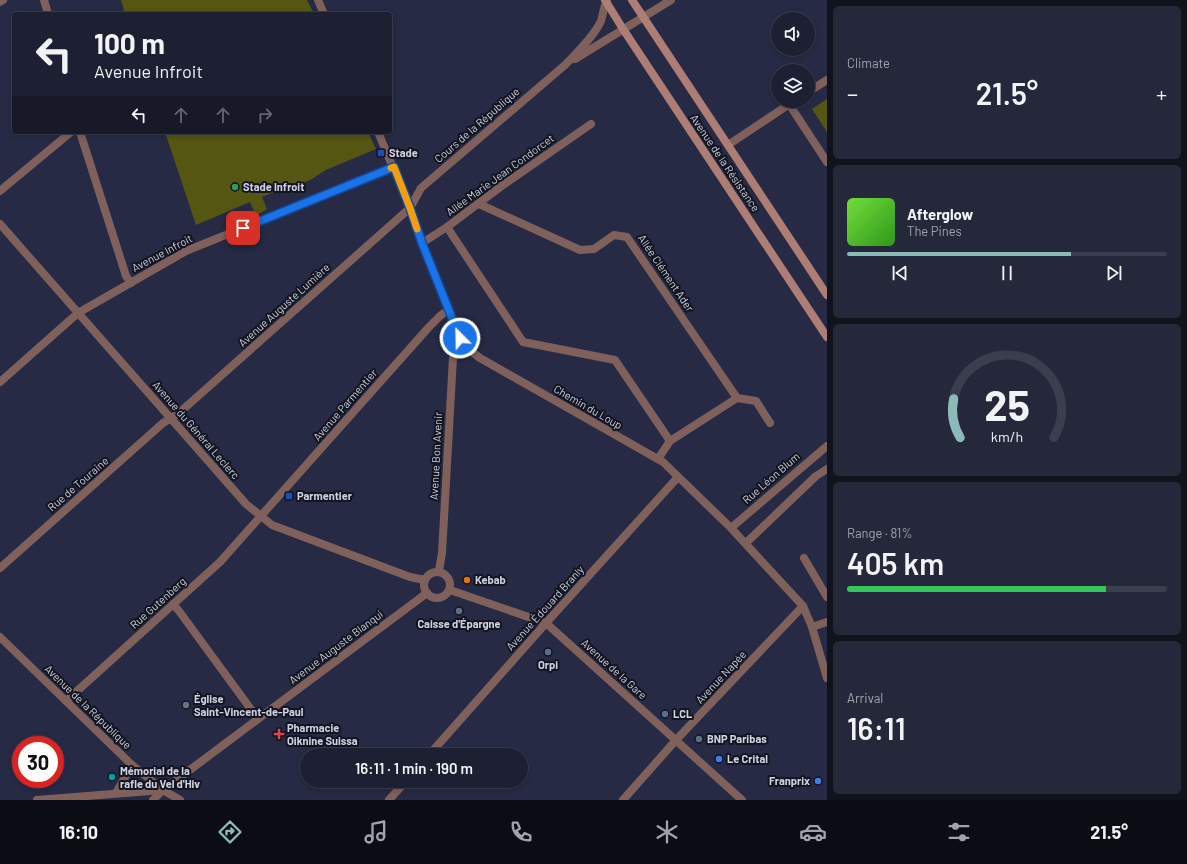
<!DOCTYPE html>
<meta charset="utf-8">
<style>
:root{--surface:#1d2033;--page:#25283b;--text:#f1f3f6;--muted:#a0a3ac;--line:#3b3e4e;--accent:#8bbbb9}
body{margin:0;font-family:Barlow,sans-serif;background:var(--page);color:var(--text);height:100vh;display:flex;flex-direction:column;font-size:15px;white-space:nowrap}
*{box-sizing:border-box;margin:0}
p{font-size:13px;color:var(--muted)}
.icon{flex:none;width:22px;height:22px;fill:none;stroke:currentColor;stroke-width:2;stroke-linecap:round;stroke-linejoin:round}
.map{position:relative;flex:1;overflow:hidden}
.sheet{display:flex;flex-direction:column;gap:6px;padding:6px;background:#10121c;width:360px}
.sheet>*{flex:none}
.guide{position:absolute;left:12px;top:12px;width:380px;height:122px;border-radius:4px;box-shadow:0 2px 6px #0003,0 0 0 1px var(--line);background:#1d2033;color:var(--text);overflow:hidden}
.controls{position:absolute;left:771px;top:12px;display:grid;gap:8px}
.controls a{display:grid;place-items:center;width:44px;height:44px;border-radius:50%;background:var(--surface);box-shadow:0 2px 6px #0003,0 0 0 1px var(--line);font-size:20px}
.speed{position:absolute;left:12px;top:736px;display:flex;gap:8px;font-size:20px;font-weight:700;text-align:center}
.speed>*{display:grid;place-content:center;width:52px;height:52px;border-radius:50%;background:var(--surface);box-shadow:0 2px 6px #0003,0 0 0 1px var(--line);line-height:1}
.speed .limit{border:6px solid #d22;background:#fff;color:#111}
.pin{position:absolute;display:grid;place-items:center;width:34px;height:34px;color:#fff;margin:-17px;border-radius:8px;box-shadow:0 2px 6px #0006}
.me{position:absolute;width:44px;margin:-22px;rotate:337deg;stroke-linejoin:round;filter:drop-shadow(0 0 3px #0008)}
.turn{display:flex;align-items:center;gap:14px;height:84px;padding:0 16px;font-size:18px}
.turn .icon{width:52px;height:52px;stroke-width:2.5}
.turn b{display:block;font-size:28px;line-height:34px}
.lanes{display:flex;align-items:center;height:38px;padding:0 16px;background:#0003;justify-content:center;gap:20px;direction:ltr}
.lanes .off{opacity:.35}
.big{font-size:30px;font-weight:600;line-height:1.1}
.sheet .widget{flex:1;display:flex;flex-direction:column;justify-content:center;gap:6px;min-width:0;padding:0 14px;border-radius:6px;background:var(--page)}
.sheet .dial{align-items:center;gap:0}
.dial svg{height:104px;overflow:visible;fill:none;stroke:var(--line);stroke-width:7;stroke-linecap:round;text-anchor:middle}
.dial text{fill:var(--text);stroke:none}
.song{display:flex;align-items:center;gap:12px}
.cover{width:48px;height:48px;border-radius:6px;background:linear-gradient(135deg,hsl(100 70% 55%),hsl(110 70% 35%))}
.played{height:4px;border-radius:2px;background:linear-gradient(90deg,var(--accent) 70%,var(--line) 70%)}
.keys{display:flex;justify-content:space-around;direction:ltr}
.heat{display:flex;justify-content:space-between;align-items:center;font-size:22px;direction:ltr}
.charge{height:6px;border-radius:3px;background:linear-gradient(90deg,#34c759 81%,var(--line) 0)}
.trip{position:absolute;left:300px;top:748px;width:228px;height:40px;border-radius:20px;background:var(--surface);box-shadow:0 2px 6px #0003,0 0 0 1px var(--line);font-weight:600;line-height:40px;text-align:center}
.tabs{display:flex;height:64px;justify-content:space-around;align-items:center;background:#0c0d14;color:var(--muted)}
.tabs .icon{width:28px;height:28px}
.tabs .current{color:var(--accent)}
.tabs b{font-size:18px;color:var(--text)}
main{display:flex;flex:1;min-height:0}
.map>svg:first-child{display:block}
</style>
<main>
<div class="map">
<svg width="827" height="800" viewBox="0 0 827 800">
<rect width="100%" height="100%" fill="#272a44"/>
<g fill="#545612">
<polygon points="121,0 307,0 314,14 125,14"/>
<polygon points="827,99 827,132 812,109"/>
<polygon points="165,132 368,132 376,149 326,170 312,179 301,184 288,186 262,197 267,209 256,216 250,202 196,225"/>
</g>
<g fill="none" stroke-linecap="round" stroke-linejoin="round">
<g stroke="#80605b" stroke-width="8">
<polyline points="44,0 48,14"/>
<polyline points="318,0 324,14"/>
<polyline points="0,2 3,0"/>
<polyline points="575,59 671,0"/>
<polyline points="808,92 827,80"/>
<polyline points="789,104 827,162"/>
<polyline points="80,132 126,276 131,283"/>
<polyline points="378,132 410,208 422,243 460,338 463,345 480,358 663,462 731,528 803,606 812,627 827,678"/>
<polyline points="728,145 794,101"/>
<polyline points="0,191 71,132"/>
<polyline points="479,204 580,250 594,249 614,235 627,237 737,398 756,401 770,423"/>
<polyline points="0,224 246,504 272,525 410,577 425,580"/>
<polyline points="447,227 523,342 615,360 670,441"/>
<polyline points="422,243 447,227 503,185 591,124"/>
<polyline points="0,382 78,313 186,251 394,167"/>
<polyline points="658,459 670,441 737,398"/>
<polyline points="731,528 827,446"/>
<polyline points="746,543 816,476 827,469"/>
<polyline points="804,558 827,597"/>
<path d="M0,568L163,423L179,413L410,208L421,188L565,65C577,53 594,36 601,21C603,14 604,6 607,0"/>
<polyline points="439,571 442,553 453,358 463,345"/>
<polyline points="173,604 179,611 258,719"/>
<polyline points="812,627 827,622"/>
<polyline points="66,701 220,562 429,327 440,316 448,310"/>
<polyline points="429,755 546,623 678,477"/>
<polyline points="153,800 163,790 180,800"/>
<polyline points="389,800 406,781"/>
<polyline points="623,800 676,740 803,606"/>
</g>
<g stroke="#80605b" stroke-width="8">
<circle cx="437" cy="585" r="13"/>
<polyline points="450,590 546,623 742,800"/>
<polyline points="0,637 132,765 163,790"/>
<polyline points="163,790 427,593"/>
<polyline points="116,793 132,765"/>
<polyline points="37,800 163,790"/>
</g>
<g stroke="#ae7d74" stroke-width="8">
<polyline points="605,0 623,29 827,337"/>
<polyline points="632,0 827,295"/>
</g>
</g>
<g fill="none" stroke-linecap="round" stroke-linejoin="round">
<defs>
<polyline id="route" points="243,228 394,167 410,208 422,243 460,338"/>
</defs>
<use href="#route" stroke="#114b97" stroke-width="10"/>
<use href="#route" stroke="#1a73e8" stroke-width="7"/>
<polyline stroke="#f59e0b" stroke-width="7" points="391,168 394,167 410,208 417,229"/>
</g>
<g fill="#1a4fb4" stroke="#12141f" stroke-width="1.5">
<rect x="377" y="149" width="8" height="8" rx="2"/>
<rect x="285" y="492" width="8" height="8" rx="2"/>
</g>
<circle fill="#2e9e5b" stroke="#12141f" stroke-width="1.5" cx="235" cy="187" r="4"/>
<circle fill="#e8710a" stroke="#12141f" stroke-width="1.5" cx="467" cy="580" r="4"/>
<g fill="#5c6f8a" stroke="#12141f" stroke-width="1.5">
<circle cx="459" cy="611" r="4"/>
<circle cx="548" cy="652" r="4"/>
<circle cx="665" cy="714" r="4"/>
<circle cx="699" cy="739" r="4"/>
</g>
<circle fill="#6b7280" stroke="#12141f" stroke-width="1.5" cx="186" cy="705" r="4"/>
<path fill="#e0444e" stroke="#12141f" stroke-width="1.5" d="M277 728h4v4h4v4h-4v4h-4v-4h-4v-4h4z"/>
<g fill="#3f7fe0" stroke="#12141f" stroke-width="1.5">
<circle cx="719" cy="759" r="4"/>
<circle cx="818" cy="781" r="4"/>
</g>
<circle fill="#0f9aa8" stroke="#12141f" stroke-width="1.5" cx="112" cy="777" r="4"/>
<g text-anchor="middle" stroke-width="4" stroke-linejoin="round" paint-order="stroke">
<g font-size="11" fill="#cfd2e3" stroke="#12141f">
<text transform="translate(477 125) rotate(-41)" y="4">Cours de la République</text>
<text transform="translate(725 163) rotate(56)" y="4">Avenue de la Résistance</text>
<text transform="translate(500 175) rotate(-36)" y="4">Allée Marie Jean Condorcet</text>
<text transform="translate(162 253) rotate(-28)" y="4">Avenue Infroit</text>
<text transform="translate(666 273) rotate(56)" y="4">Allée Clément Ader</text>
<text transform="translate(284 305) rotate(-42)" y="4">Avenue Auguste Lumière</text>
<text transform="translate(345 405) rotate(-49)" y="4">Avenue Parmentier</text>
<text transform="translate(588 407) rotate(30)" y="4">Chemin du Loup</text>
<text transform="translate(196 430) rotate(49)" y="4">Avenue du Général Leclerc</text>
<text transform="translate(436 456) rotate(-87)" y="4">Avenue Bon Avenir</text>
<text transform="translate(771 478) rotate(-41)" y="4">Rue Léon Blum</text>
<text transform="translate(78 484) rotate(-41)" y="4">Rue de Touraine</text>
<text transform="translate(158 603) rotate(-42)" y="4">Rue Gutenberg</text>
<text transform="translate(545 608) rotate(-48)" y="4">Avenue Édouard Branly</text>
<text transform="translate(336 647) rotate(-37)" y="4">Avenue Auguste Blanqui</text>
<text transform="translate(614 669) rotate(42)" y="4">Avenue de la Gare</text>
<text transform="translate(721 677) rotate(-47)" y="4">Avenue Napée</text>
<text transform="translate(88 707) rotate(44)" y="4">Avenue de la République</text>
</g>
<g font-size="11" font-weight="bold" fill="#cfd2e3" stroke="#12141f" text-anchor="start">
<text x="389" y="157">Stade</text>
<text x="243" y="191">Stade Infroit</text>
<text x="297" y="500">Parmentier</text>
<text x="475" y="584">Kebab</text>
<text x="459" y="628" text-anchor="middle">Caisse d'Épargne</text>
<text x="548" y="669" text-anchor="middle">Orpi</text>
<text x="194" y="703">Église<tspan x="194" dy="13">Saint-Vincent-de-Paul</tspan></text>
<text x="673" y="718">LCL</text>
<text x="287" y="732">Pharmacie<tspan x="287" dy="13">Oiknine Suissa</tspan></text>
<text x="707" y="743">BNP Paribas</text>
<text x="727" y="763">Le Crital</text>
<text x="120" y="775">Mémorial de la<tspan x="120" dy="13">rafle du Vel d'Hiv</tspan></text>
<text x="810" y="785" text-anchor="end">Franprix</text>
</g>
</g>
</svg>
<div class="controls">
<a><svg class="icon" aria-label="sound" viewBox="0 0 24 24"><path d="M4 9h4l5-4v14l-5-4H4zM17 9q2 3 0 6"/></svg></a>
<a><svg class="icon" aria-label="layers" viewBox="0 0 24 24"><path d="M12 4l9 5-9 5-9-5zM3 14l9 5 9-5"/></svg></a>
</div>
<div class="speed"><div class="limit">30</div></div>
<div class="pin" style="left:243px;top:228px;background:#d93025"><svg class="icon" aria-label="arrive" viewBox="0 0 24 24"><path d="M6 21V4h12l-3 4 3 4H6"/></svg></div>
<svg class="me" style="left:460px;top:338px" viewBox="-20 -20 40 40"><circle r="17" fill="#1a73e8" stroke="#fff" stroke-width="3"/><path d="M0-11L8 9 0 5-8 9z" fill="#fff"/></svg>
<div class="trip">16:11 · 1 min · 190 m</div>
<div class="guide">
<div class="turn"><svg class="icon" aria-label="left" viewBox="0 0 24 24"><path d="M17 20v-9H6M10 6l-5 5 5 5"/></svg><div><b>100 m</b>Avenue Infroit</div></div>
<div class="lanes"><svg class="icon" aria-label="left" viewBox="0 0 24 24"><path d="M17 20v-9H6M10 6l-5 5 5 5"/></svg><svg class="icon off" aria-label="ahead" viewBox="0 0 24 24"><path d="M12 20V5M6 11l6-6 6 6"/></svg><svg class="icon off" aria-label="ahead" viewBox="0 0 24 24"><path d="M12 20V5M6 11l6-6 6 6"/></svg><svg class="icon off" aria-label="right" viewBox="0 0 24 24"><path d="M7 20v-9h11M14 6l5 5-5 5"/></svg></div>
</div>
</div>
<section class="sheet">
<div class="widget"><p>Climate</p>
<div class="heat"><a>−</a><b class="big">21.5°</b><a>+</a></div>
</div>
<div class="widget">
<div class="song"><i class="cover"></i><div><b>Afterglow</b><p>The Pines</p></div></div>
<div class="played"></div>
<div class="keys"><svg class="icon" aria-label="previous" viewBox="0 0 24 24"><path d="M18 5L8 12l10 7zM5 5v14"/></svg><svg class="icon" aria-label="pause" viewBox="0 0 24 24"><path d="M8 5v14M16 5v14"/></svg><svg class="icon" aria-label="next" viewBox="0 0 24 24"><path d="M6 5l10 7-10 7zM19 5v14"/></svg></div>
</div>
<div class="widget dial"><svg viewBox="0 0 100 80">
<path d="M14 69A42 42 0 1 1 86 69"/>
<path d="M14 69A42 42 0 0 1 9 39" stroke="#8bbbb9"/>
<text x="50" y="56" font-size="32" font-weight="700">25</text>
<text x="50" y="72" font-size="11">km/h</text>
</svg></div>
<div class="widget"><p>Range · 81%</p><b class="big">405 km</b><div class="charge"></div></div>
<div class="widget"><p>Arrival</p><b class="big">16:11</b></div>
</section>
</main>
<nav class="tabs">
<b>16:10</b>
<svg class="icon current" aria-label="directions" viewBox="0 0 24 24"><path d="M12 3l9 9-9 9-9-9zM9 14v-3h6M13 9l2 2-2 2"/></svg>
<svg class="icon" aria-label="music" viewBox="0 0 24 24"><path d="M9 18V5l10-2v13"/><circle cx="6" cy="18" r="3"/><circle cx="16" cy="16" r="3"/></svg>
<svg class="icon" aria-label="phone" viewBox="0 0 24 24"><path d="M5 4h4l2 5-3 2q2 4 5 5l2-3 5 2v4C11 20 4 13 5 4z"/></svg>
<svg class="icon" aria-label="climate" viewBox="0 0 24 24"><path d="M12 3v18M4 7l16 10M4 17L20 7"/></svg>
<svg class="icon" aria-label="car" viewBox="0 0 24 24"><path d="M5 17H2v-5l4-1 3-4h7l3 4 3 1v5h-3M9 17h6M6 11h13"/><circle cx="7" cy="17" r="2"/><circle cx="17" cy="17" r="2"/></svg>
<svg class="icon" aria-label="filters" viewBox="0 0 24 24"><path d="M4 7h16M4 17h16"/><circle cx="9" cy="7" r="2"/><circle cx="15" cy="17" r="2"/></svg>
<b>21.5°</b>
</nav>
